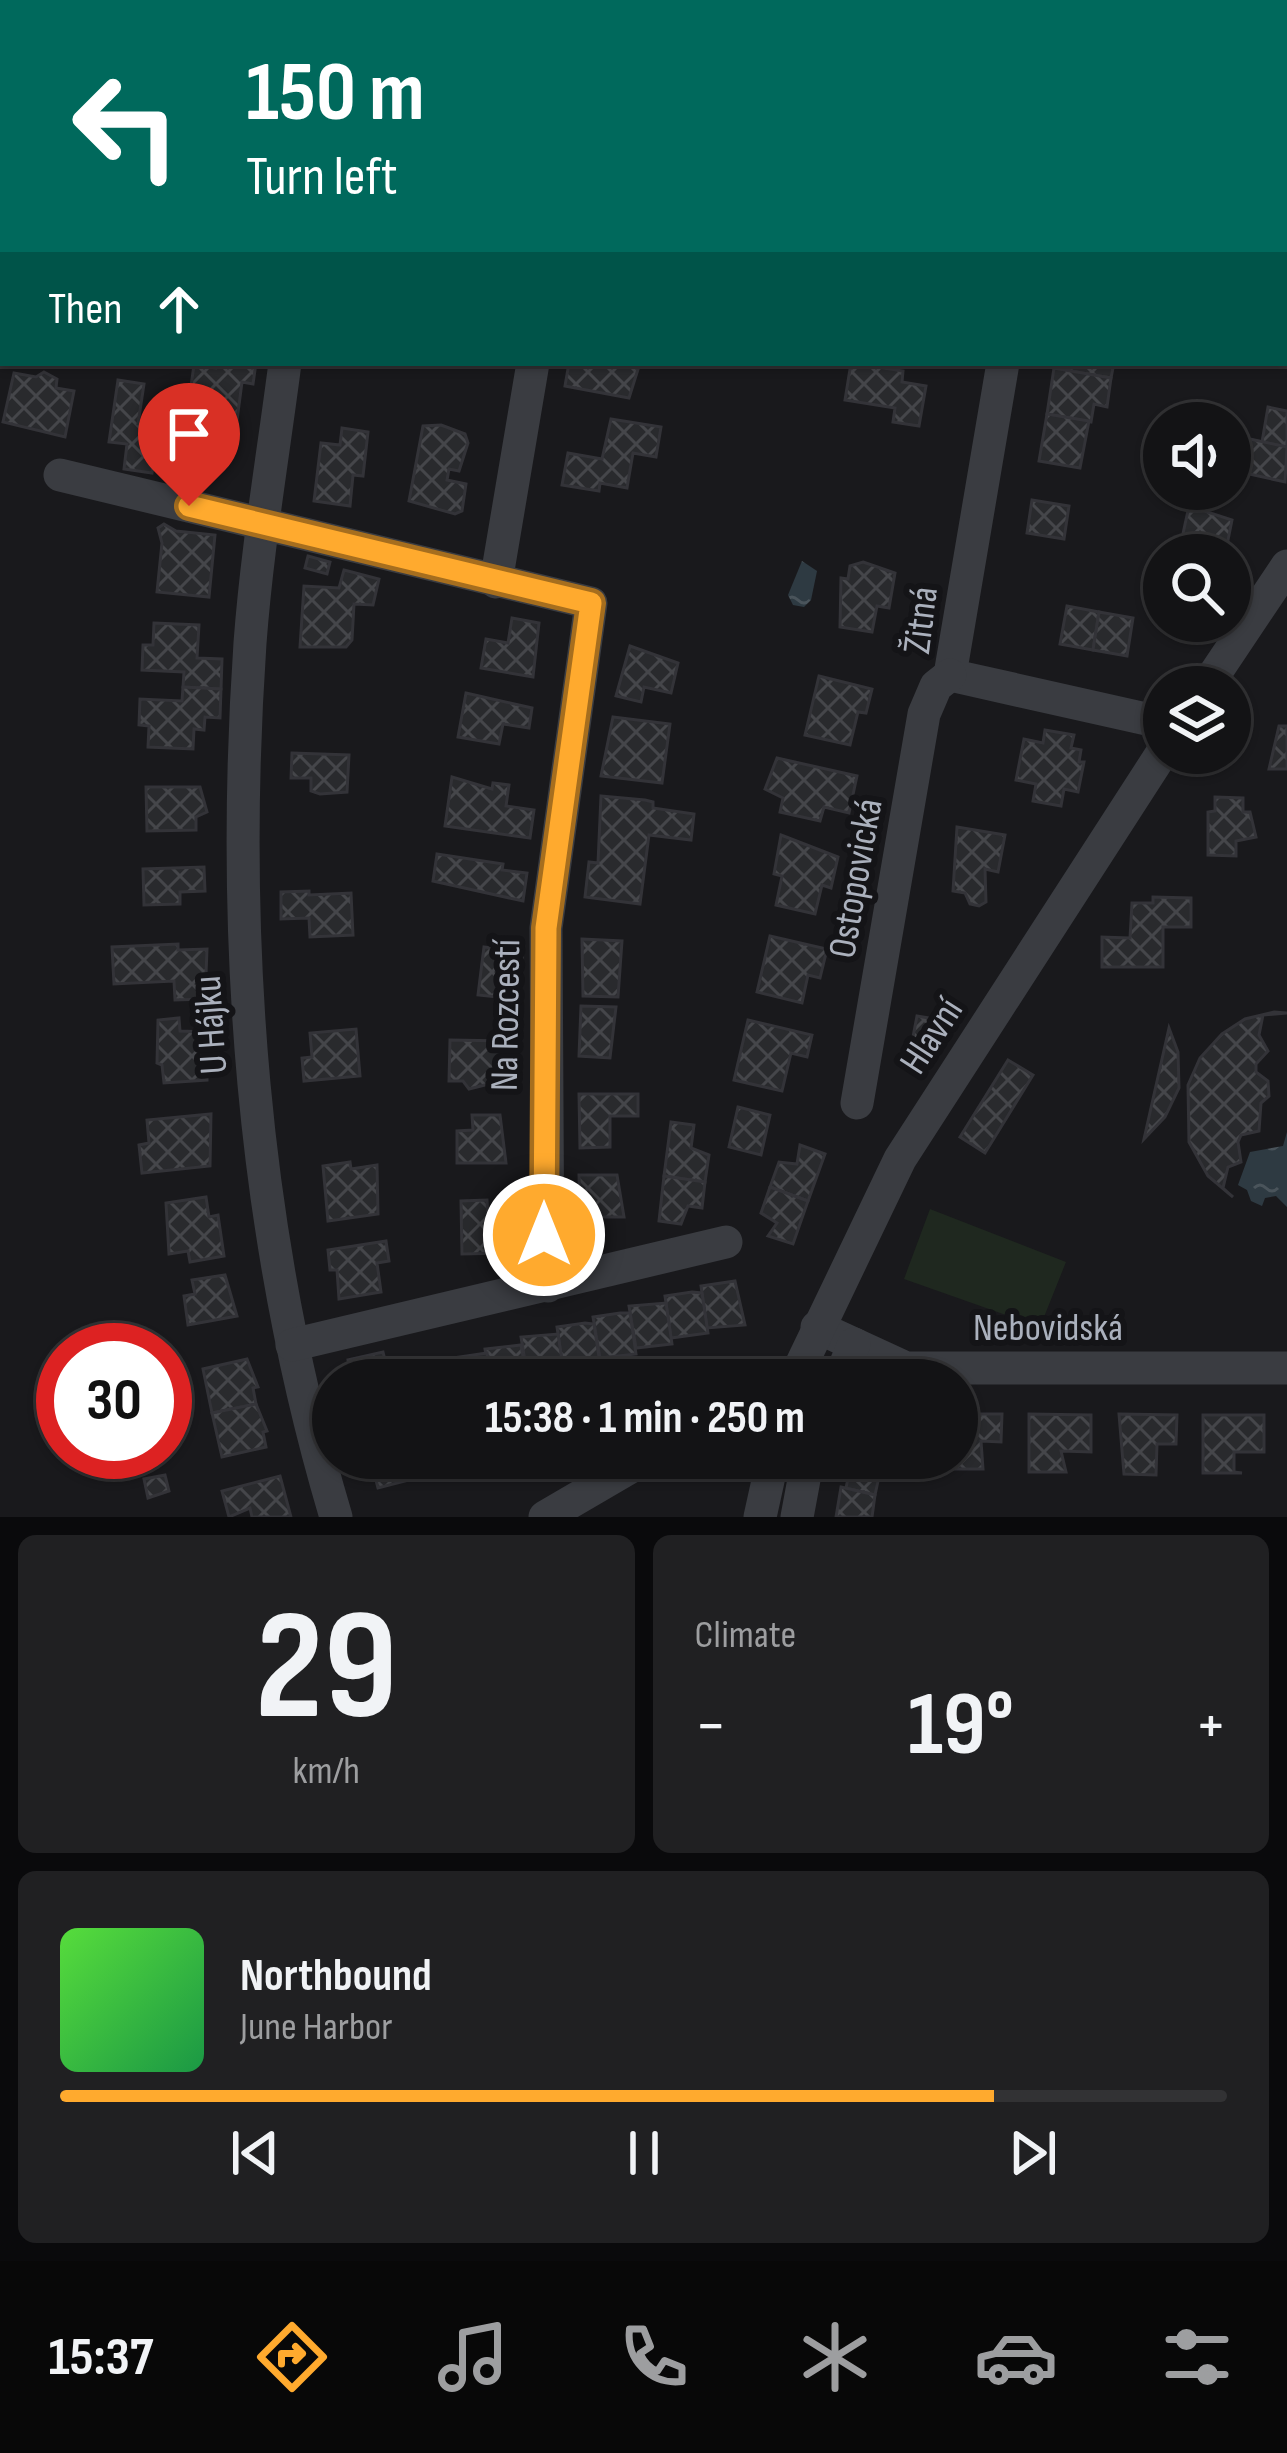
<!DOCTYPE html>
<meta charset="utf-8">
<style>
:root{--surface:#131315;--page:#202022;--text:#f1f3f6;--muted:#9d9ea0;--line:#323234;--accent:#ffaa2e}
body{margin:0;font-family:"Sofia Sans Condensed",sans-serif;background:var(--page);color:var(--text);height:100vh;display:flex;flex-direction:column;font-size:45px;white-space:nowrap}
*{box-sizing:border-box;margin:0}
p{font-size:39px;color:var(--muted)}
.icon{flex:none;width:66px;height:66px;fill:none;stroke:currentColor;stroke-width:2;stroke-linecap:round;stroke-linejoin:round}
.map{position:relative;height:1517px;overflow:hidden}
.drawer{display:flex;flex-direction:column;gap:18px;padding:18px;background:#0a0a0c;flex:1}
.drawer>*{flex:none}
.top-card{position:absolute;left:0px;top:0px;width:1287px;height:366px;box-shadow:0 3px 9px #0004,0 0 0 3px var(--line);background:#00695c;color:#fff;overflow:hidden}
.controls{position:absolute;left:1143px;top:402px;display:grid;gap:24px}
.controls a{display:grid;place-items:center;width:108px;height:108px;border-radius:50%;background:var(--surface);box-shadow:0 3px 9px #0004,0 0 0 3px var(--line);font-size:60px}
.speed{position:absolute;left:36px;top:1323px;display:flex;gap:24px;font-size:60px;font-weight:700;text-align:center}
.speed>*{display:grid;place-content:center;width:156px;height:156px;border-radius:50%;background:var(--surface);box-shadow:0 3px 9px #0004,0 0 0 3px var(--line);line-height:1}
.speed .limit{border:18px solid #d22;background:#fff;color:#111}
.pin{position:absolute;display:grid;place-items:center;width:102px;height:102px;color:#fff;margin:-123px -51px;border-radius:50% 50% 50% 0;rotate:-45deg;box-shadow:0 0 12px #0007}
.pin .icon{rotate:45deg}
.me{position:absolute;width:132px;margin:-66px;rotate:0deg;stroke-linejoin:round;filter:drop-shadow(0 0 9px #0008)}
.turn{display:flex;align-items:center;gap:42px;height:252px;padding:0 48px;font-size:54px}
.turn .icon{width:156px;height:156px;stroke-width:2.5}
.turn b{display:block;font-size:84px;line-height:102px}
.then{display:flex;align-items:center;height:114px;padding:0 48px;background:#0003;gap:24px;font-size:45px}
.big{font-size:90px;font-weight:700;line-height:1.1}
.drawer .tile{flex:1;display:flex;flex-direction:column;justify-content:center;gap:18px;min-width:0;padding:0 42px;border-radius:18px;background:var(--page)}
.drawer .dial{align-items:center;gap:0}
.dial b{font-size:156px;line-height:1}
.song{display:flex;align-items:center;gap:36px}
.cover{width:144px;height:144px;border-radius:18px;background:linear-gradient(135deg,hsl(110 70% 55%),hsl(140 70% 35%))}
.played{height:12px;border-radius:6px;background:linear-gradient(90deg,var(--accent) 80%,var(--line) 80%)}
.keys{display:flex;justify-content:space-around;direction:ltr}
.heat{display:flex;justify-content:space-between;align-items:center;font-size:66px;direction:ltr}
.drawer .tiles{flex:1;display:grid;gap:18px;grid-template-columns:1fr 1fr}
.tile:last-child{grid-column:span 2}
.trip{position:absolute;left:312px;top:1359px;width:666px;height:120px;border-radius:60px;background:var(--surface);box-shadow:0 3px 9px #0004,0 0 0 3px var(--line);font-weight:700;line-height:120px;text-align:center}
.menu{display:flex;height:192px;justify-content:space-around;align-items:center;background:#080808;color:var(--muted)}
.menu .icon{width:84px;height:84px}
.menu .selected{color:var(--accent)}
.menu b{font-size:54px;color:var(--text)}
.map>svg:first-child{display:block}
</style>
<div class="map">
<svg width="1287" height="1517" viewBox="0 0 1287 1517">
<defs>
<pattern id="water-ripples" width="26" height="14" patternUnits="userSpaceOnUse" patternTransform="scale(3)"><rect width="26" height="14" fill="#2e3a42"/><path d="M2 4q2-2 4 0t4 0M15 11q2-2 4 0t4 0" fill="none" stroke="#4a545b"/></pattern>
<pattern id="building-cross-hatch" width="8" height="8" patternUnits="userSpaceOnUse" patternTransform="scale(3)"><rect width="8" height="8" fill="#292a2d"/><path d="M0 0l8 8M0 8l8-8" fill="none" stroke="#45464a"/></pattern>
</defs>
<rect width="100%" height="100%" fill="#19191c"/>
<polygon fill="#1f281f" points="930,1209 1066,1262 1040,1327 904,1279"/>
<g fill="url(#water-ripples)">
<polygon points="802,561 817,571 811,600 804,607 793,605 788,595"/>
<polygon points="1287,1132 1287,1207 1276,1196 1265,1198 1262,1206 1251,1201 1247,1190 1238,1185 1250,1152 1283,1146"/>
</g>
<g fill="url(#building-cross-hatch)" stroke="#333338" stroke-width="3">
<polygon points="217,363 256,363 253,384 242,382 236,428 186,421 194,365 216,368"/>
<polygon points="569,363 640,363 629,398 565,386"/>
<polygon points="851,363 903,371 902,382 926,386 919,426 893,422 895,408 845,400"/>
<polygon points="1055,363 1114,363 1111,378 1054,368"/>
<polygon points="1054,368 1111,378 1107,407 1094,404 1091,422 1047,414"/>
<polygon points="44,372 57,379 56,388 74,391 65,437 3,422 14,373 36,377"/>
<polygon points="118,380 144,384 138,424 159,426 152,473 124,469 127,444 109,442"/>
<polygon points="1268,407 1287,411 1287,447 1262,442"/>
<polygon points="1047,414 1089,421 1080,468 1039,461"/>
<polygon points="611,419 661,427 656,457 633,453 627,488 600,483 599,491 562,485 568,453 602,459"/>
<polygon points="441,425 465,434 468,443 459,471 449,469 447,480 466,484 462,511 455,514 409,501 423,426"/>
<polygon points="342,428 368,432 363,476 353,475 350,506 314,501 321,443 340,445"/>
<polygon points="1250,439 1287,447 1285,482 1245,473"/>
<polygon points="1032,500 1069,506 1064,539 1027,533"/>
<polygon points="1189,506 1232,520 1225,555 1179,552"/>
<polygon points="164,524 176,531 215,535 209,597 157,592 162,543 158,528"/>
<polygon points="308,556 330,562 327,574 305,568"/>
<polygon points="863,562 895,573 889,608 877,606 872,632 840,627 841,578 848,579 850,566"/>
<polygon points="344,570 379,579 373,605 354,604 352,640 346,647 300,647 304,586 339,588"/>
<polygon points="1067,606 1099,612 1093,650 1060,644"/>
<polygon points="1099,612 1133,618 1127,656 1093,650"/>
<polygon points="512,618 539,623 533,677 481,668 486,639 508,643"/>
<polygon points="154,623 199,625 197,658 222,659 221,689 183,687 184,672 142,670 143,645 153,645"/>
<polygon points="630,646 678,663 671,693 644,687 641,702 616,696"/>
<polygon points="819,676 872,689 866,713 858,712 850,745 805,735"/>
<polygon points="183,687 221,689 220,718 205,717 204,730 194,729 193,749 148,747 149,726 139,725 140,699 182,701"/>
<polygon points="466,693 532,708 529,728 503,724 499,744 458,737"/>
<polygon points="613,717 670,724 662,783 601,776"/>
<polygon points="1279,726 1287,726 1287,769 1269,769"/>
<polygon points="1045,730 1074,735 1071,748 1081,750 1079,762 1084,762 1078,792 1064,789 1061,806 1033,801 1036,784 1016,780 1024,739 1043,743"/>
<polygon points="292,753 349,755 347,792 320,794 311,791 311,778 291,778"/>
<polygon points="777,758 857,776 849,813 824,807 820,821 780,812 783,798 765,789"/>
<polygon points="452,777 492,789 493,783 509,785 506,806 534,810 530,838 445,826"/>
<polygon points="146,787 200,787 207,812 196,817 196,830 147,831"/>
<polygon points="601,796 645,800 653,802 653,808 694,814 691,840 649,835 640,904 585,897 589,862 598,863"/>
<polygon points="1215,797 1243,798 1243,812 1250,812 1256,837 1236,841 1236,856 1208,855 1208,812 1215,811"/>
<polygon points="957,827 1005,835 998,872 985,869 986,902 979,906 970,904 965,893 953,891"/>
<polygon points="781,835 838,857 831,888 822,885 815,914 776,905 782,876 774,874"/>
<polygon points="437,854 503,864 502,870 527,873 523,901 433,881"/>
<polygon points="204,867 205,891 180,892 180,904 144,905 143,869"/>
<polygon points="309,891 309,895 351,893 353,935 310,937 309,918 281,919 281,892"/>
<polygon points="1153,897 1191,898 1191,927 1163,927 1163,967 1102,967 1102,937 1130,938 1132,903 1153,903"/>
<polygon points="770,936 827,949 820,978 808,975 802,1003 757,992"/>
<polygon points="582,939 622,941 618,997 583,996"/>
<polygon points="178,944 178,950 207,949 205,999 175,1000 174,981 114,984 112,947"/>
<polygon points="484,947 523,952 517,999 478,995"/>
<polygon points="581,1006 616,1007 610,1058 579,1056"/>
<polygon points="1274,1012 1287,1013 1263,1015 1259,1035 1268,1051 1256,1064 1256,1072 1268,1081 1269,1096 1261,1103 1259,1131 1241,1135 1238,1142 1241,1162 1228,1167 1223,1188 1233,1197 1208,1176 1189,1142 1188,1085 1200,1058 1222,1034 1245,1019"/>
<polygon points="917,1016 935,1019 931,1046 912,1042"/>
<polygon points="179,1018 180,1031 207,1032 207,1080 164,1083 162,1065 157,1063 158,1020"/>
<polygon points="748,1020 812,1035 807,1057 791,1053 782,1091 734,1080"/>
<polygon points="1169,1028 1178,1052 1179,1088 1165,1117 1144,1139"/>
<polygon points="356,1029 360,1076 304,1081 302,1058 312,1057 310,1033"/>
<polygon points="450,1040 506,1041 497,1082 469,1089 463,1081 449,1081"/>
<polygon points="1008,1060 1033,1075 985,1153 960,1137"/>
<polygon points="579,1094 638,1094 638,1116 610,1116 610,1147 580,1148"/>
<polygon points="738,1107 770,1115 761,1155 729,1147"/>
<polygon points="211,1114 210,1166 142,1173 139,1145 149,1143 147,1120"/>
<polygon points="472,1115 500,1115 506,1163 457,1163 457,1131 473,1130"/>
<polygon points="671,1122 694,1125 691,1148 709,1155 705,1182 664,1176"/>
<polygon points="800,1145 825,1154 808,1201 770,1187 779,1162 797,1164"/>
<polygon points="350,1162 351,1169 377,1165 378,1214 328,1221 323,1166"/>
<polygon points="579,1175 617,1175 624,1217 580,1217"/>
<polygon points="664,1176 705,1182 702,1208 688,1206 681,1224 659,1221"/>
<polygon points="770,1187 808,1201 793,1244 768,1236 777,1223 761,1213"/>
<polygon points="206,1197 209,1217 218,1215 224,1256 190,1262 188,1251 169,1254 166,1203"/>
<polygon points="487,1200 488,1216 506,1216 507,1253 462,1254 461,1201"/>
<polygon points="386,1241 389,1261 377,1263 381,1292 339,1299 337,1270 330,1270 328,1250"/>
<polygon points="225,1275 237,1316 188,1325 184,1296 195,1294 192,1280"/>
<polygon points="735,1281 745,1325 707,1328 701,1286"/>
<polygon points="692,1292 702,1293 708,1333 671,1338 665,1296"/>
<polygon points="666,1303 672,1344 636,1348 629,1306"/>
<polygon points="620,1313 630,1313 636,1354 600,1358 593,1317"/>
<polygon points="585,1323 594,1324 600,1364 563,1369 557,1327"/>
<polygon points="558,1334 564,1374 528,1379 521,1337"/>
<polygon points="521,1345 527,1380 490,1380 485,1349"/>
<polygon points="383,1352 390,1380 352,1380 348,1360"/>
<polygon points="487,1353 490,1380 440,1380 449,1378 446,1359"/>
<polygon points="247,1359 258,1387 253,1388 256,1404 212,1413 203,1369"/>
<polygon points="256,1404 267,1431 263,1432 266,1447 222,1457 212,1413"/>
<polygon points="957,1414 1002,1414 1001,1442 981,1441 983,1469 949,1469 949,1458 957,1458"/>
<polygon points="1029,1414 1091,1415 1091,1452 1061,1451 1066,1472 1029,1472"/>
<polygon points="1119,1414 1177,1415 1176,1444 1157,1444 1156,1475 1124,1474"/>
<polygon points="1203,1415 1264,1415 1264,1452 1234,1452 1234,1472 1242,1473 1203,1473"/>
<polygon points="370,1458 408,1458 413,1479 378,1488"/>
<polygon points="835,1458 883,1458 875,1495 846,1488 849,1474 833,1471"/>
<polygon points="165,1475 169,1491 148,1498 144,1479"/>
<polygon points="280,1476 291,1517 252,1517 250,1508 229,1517 222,1491"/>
<polygon points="841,1487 875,1495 872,1517 836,1517"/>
</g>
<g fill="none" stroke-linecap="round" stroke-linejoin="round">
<g stroke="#3a3c41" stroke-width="33">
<polyline points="335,3 336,0"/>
<polyline points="598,3 598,0"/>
<polyline points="1063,3 1064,0"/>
<polyline points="1284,60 1287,61"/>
<path d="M285,363C273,456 257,549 250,643C230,935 252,1236 336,1517"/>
<polyline points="1003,363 950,675 1164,723"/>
<polyline points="60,475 591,603 546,928 548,1286"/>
<polyline points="496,582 533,363"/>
<polyline points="1206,687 1287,566"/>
<polyline points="857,1103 924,714 936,686 950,675"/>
<polyline points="817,1327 906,1368 1287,1368"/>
<polyline points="292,1345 726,1242"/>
<polyline points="794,1380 900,1159 1164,750"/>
<polyline points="839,1380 854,1344"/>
<polyline points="545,1517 646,1458"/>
<polyline points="760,1517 773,1458"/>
<polyline points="797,1517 808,1458"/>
</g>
</g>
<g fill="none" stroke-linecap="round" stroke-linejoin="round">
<defs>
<polyline id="route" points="189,506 591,603 546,928 544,1235"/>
</defs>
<use href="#route" stroke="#a66e1e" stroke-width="30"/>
<use href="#route" stroke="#ffaa2e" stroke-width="21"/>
</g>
<g text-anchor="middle" stroke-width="12" stroke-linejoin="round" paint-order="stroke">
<g font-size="39" fill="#abb1bd" stroke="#141417">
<text transform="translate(919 620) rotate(-83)" y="14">Žitná</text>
<text transform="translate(854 878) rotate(-80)" y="14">Ostopovická</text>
<text transform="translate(504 1015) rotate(-89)" y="14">Na Rozcestí</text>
<text transform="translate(209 1025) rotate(-94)" y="14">U Hájku</text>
<text transform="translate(930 1035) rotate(-57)" y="14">Hlavní</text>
<text x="1048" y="1340">Nebovidská</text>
</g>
</g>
</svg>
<div class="controls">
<a><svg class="icon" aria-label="sound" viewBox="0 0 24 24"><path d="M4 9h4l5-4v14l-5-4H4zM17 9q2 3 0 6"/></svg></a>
<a><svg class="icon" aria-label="search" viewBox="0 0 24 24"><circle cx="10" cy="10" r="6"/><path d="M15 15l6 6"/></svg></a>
<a><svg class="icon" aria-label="layers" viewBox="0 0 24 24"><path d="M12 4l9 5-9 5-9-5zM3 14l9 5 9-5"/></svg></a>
</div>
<div class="speed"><div class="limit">30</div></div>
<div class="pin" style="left:189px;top:506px;background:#d93025"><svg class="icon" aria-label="arrive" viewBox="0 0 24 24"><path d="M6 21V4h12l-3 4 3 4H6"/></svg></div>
<svg class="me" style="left:544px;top:1235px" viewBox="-20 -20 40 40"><circle r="17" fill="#ffaa2e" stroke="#fff" stroke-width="3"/><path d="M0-11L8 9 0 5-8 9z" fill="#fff"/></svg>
<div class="trip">15:38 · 1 min · 250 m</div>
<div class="top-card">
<div class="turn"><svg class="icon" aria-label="left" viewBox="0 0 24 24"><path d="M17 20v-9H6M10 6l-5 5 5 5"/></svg><div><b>150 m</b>Turn left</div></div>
<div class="then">Then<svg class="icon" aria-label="ahead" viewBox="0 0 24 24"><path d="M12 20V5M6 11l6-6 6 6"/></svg></div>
</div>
</div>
<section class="drawer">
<div class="tiles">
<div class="tile dial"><b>29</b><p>km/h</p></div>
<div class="tile"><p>Climate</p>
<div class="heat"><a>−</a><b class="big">19°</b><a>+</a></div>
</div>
<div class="tile">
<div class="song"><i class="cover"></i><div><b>Northbound</b><p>June Harbor</p></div></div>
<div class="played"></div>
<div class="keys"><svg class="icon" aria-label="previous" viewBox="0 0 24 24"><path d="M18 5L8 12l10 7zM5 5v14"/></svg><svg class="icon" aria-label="pause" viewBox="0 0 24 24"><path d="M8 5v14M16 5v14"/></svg><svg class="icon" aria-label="next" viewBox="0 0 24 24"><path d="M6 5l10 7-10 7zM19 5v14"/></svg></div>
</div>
</div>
</section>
<nav class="menu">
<b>15:37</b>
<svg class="icon selected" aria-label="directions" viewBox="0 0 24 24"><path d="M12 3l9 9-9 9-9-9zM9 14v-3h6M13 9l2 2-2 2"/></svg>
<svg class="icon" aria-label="music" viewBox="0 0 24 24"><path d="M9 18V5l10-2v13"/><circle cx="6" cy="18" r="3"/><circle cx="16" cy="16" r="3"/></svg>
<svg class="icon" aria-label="phone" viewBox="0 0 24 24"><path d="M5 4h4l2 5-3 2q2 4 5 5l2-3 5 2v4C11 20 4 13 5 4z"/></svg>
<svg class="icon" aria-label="climate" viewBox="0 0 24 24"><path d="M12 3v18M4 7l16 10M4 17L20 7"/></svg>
<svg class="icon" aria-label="car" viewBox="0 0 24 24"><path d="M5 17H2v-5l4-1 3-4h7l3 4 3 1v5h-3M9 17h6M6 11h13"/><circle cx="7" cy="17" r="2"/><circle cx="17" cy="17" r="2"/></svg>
<svg class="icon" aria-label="filters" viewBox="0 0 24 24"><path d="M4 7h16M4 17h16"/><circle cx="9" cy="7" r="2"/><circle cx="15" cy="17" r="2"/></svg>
</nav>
